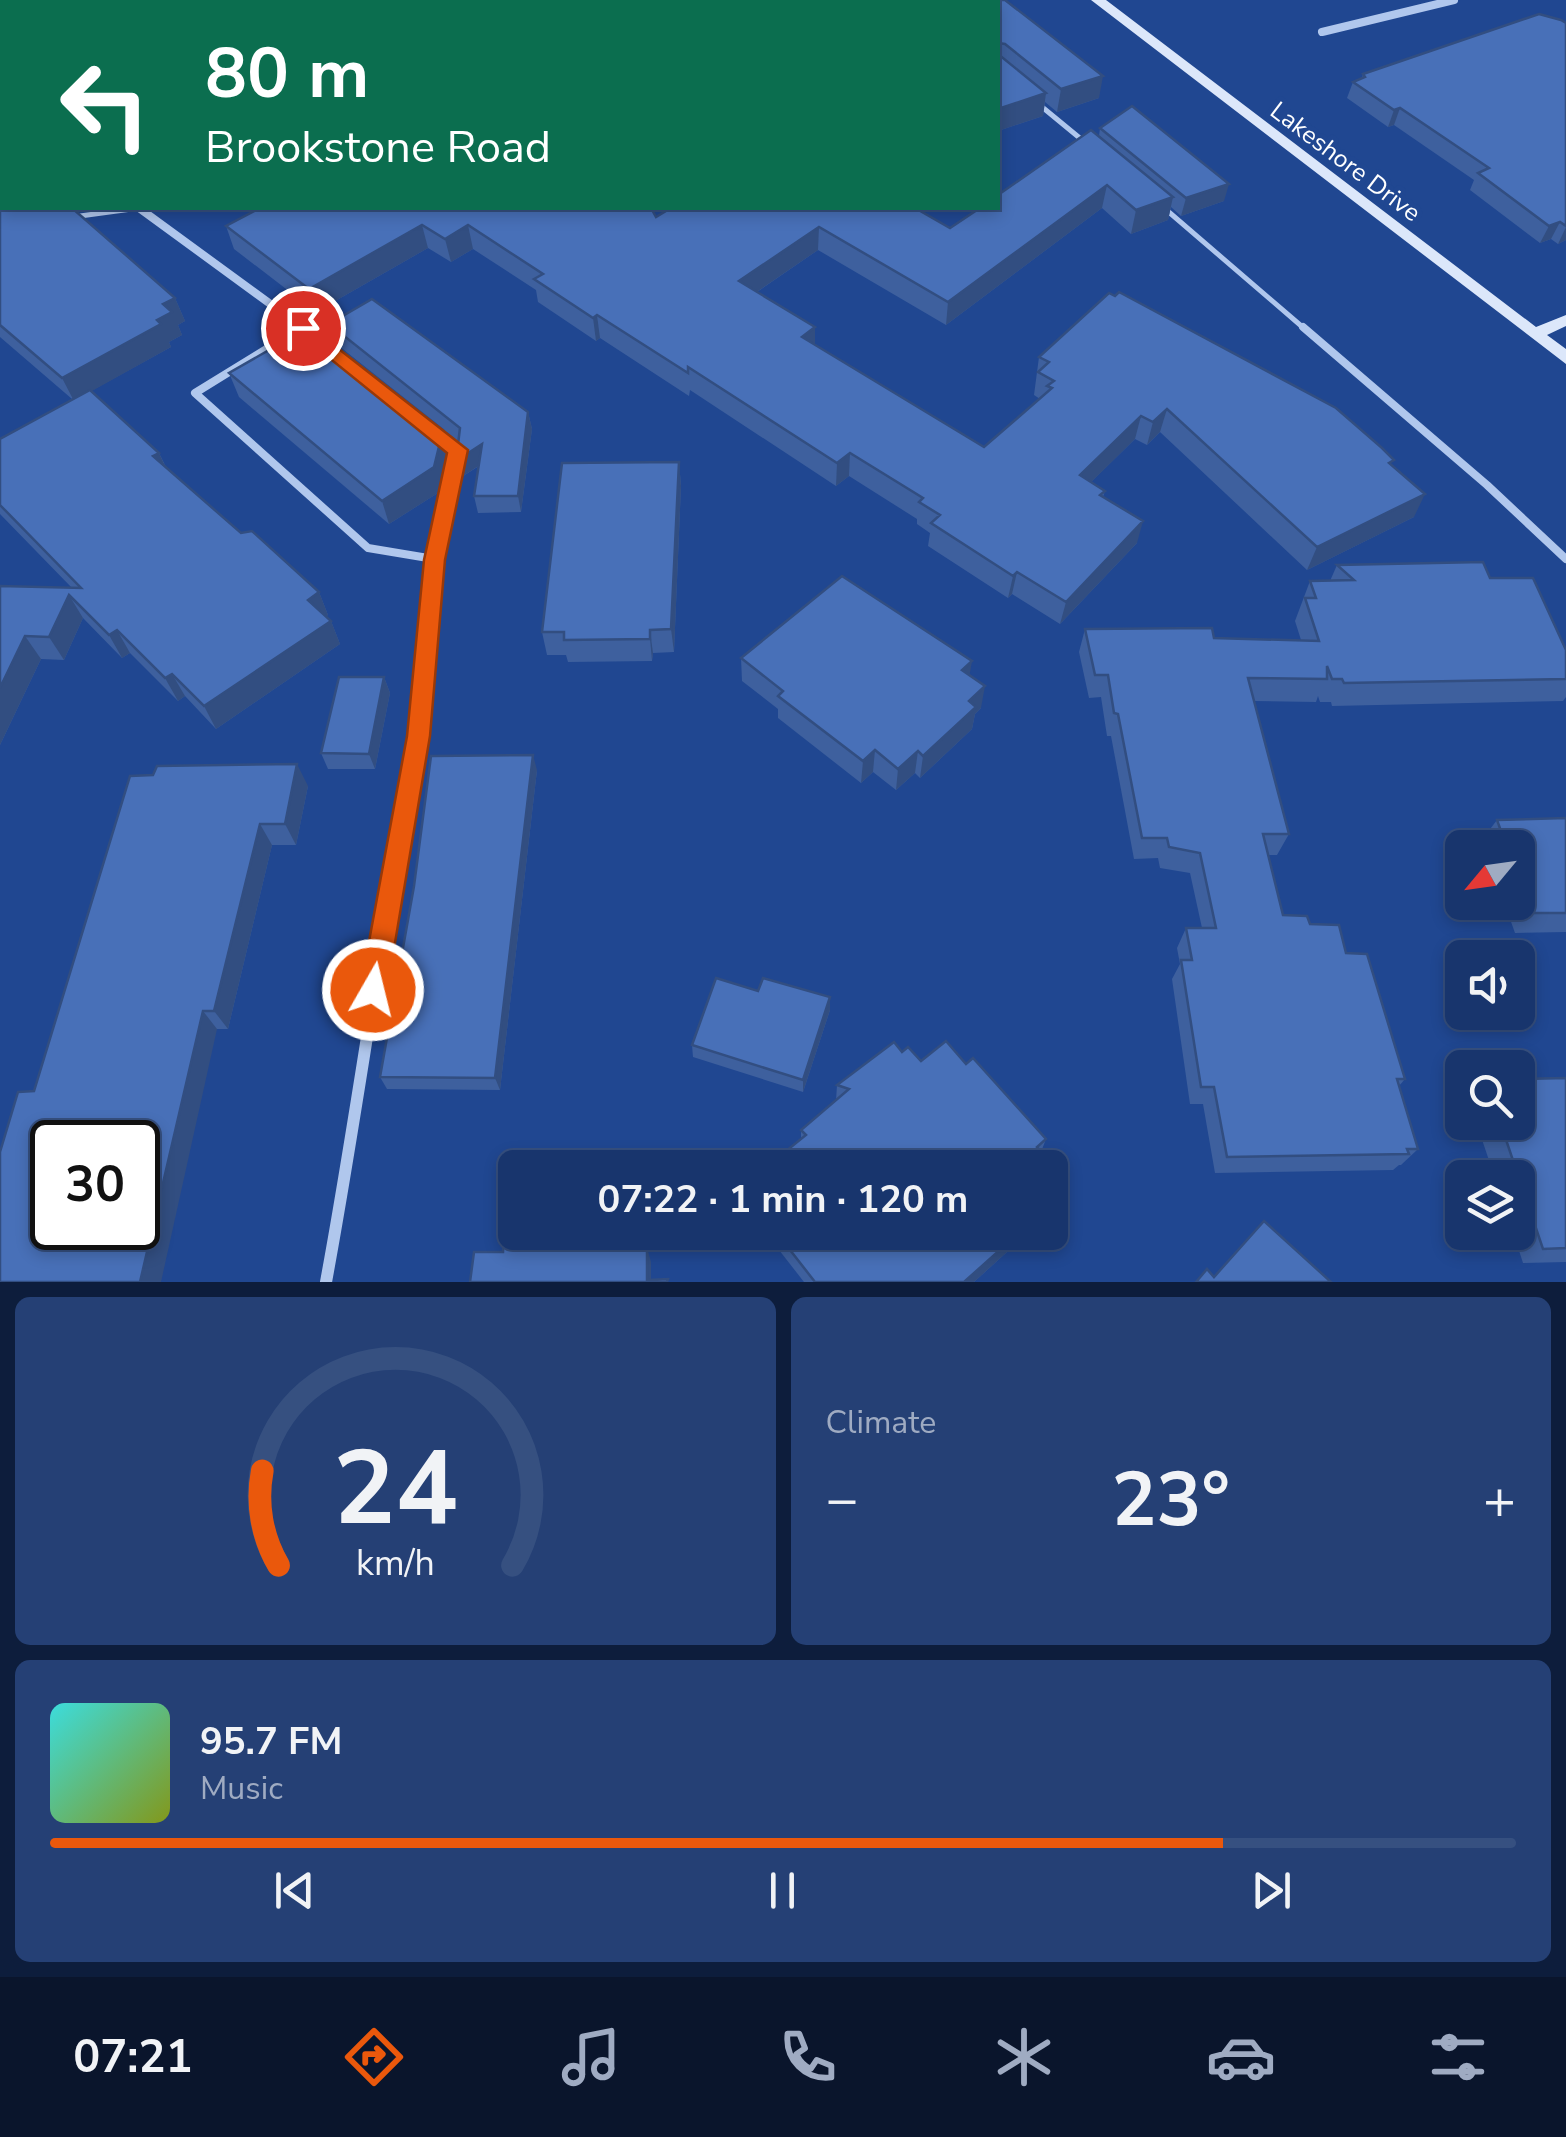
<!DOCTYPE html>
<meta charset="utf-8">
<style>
:root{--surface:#18356d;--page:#254075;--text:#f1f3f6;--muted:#9fabc2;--line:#365080;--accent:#ea580c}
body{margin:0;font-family:"Nunito Sans",sans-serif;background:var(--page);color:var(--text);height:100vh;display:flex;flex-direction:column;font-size:38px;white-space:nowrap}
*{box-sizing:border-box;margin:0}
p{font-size:32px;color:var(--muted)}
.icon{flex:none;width:55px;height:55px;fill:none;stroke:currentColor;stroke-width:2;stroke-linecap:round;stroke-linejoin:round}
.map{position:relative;height:1282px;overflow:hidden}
.panel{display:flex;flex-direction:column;gap:15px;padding:15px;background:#0d1d3c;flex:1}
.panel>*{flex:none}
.top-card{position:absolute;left:0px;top:0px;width:1000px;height:210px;box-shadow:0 5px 15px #0003,0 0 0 2px var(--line);background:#0b6e4f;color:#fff;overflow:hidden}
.needle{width:65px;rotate:241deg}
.controls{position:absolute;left:1445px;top:830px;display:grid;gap:20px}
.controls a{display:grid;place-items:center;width:90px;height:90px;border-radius:15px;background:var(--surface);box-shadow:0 5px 15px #0003,0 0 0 2px var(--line);font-size:50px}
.speed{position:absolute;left:30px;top:1120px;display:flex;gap:20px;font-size:50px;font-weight:700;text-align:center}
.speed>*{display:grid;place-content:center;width:130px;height:130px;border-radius:50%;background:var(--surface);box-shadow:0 5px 15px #0003,0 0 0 2px var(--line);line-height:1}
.speed .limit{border:5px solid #111;border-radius:15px;background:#fff;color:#111}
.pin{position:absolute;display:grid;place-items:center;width:85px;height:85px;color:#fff;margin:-42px;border:5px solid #fff;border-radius:50%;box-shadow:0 2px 10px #0007}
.me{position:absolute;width:110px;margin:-55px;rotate:8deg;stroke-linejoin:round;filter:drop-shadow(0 0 8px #0008)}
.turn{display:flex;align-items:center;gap:35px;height:210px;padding:0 40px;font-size:45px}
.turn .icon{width:130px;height:130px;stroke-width:2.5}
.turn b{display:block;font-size:70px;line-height:85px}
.big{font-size:75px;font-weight:700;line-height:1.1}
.panel .tile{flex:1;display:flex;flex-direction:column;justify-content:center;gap:15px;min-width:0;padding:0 35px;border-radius:15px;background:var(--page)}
.panel .dial{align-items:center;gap:0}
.dial svg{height:260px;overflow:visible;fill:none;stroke:var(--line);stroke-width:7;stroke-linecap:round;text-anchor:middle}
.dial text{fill:var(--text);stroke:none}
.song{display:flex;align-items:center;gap:30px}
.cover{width:120px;height:120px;border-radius:15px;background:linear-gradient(135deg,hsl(180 70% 55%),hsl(70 70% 35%))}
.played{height:10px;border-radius:5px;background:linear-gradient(90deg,var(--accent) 80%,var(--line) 80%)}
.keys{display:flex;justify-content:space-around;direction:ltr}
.heat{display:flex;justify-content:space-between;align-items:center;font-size:55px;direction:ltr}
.panel .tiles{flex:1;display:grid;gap:15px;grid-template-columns:1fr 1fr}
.tile:last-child{grid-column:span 2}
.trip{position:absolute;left:498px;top:1150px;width:570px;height:100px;border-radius:15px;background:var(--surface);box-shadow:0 5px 15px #0003,0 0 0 2px var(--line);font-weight:700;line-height:100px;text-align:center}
.tabs{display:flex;height:160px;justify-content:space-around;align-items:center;background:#0a152c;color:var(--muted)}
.tabs .icon{width:70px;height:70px}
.tabs .on{color:var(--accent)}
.tabs b{font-size:45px;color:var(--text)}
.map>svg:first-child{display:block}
</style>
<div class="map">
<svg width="1566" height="1282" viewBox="0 0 1566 1282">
<rect width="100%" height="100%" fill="#204791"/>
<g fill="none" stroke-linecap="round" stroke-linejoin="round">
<g stroke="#b0c7ed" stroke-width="5">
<polyline points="1036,102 1087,144"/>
<polyline points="1163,207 1306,330"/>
<polyline points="58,208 80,216 139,208"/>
<polyline points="298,330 303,327"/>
</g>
<g stroke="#b0c7ed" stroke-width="8">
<polyline points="302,327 195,393 368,548 434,559"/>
<polyline points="1303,327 1487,485 1566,559"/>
</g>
<g stroke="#b0c7ed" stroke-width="8">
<polyline points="260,2 266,0"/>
<polyline points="1322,32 1454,0"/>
<polyline points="139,208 306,330"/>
</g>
<g stroke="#b0c7ed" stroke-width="9">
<polyline points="302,327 314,336"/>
<polyline points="416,749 434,559 458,451 437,434"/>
</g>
<path stroke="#b0c7ed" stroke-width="12" d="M326,1282C359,1104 382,924 416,746"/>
<polygon fill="#dce7fa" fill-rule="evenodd" points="1091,0 1106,0 1536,327 1566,315 1566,326 1547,335 1566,349 1566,364"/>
</g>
<g fill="#3e609e">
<polygon points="400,0 567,0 567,2 403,2"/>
<polygon points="1005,0 1099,98 1057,112 1045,102 1043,116 998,131 998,2"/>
<polygon points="1566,23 1566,240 1558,244 1551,239 1540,243 1470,190 1474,180 1394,125 1388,127 1347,98 1353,82 1362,78 1363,74"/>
<polygon points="0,30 2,208 175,298 185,321 178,325 182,335 169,342 171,347 91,391 159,453 166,467 241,533 319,592 328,615 326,616 331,621 340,644 216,729 185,696 178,701 130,653 122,658 83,618 64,660 41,659 0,745 0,586 72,588 0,514 0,439 72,399 0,337"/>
<polygon points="1100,128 1224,201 1181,216 1171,207 1168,220 1131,234 1102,208 946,325 818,250 757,292 815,345 984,447 1040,399 1034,395 1039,357 1392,465 1414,517 1307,570 1160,432 1147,445 1135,439 1091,482 1105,491 1103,497 1137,543 1060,624 1012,594 1008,598 928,546 930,533 917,524 917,519 849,476 836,486 690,390 689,396 600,338 596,341 538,302 536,290 473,249 451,262 428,248 316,312 234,249 226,226 656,217 950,228 1099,136"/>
<polygon points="329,324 528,412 532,429 521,512 478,513 474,496 479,466 460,478 458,441 334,342"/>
<polygon points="229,373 443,430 449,454 441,491 389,524 239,397"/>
<polygon points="679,462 681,486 674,652 653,653 652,661 568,662 566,655 547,655 542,632"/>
<polygon points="1337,565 1490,578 1566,650 1566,697 1563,701 1332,706 1331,702 1320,702 1318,696 1316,702 1254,701 1289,834 1277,855 1268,855 1283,915 1310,924 1346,953 1405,1079 1399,1086 1418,1149 1401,1165 1399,1165 1393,1170 1215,1173 1203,1104 1190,1104 1172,979 1180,964 1177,948 1186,928 1202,928 1190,873 1160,868 1158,858 1134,859 1111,736 1107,736 1101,697 1089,698 1079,652 1085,629 1214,638 1301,640 1295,621 1310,581 1330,581"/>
<polygon points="741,658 981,708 975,714 972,729 920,778 915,773 896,790 873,772 861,783 778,718 778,709 742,681"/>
<polygon points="384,677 390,693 375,769 328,769 321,753"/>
<polygon points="537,770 500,1090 387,1089 380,1077"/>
<polygon points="130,776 308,786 296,845 272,845 228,1029 217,1029 34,1091"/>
<polygon points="1566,818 1566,932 1515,933 1504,902 1518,902 1518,848 1483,848 1481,841 1497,820"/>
<polygon points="758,991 830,997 830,1010 803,1092 693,1057 692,1045"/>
<polygon points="902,1052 921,1061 966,1064 1046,1139 1041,1152 1050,1185 801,1139 801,1130 836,1101 837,1085"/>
<polygon points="1566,1078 1566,1262 1523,1263 1513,1232 1518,1232 1518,1178 1495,1178 1476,1122 1518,1122"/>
<polygon points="765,1232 1029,1232 974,1282 804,1282"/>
</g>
<g fill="#324e81">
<polygon points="1103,76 1099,98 1057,112 1061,89"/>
<polygon points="1046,93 1043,116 998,131 998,109"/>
<polygon points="1400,108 1394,125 1388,127 1394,110"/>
<polygon points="1229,184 1224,201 1181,216 1186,198"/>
<polygon points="1107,185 1102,208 946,325 948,302"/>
<polygon points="1173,197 1168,220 1131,234 1136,210"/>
<polygon points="1560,222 1551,239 1540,243 1549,226"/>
<polygon points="422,225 428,248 316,312 309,289"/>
<polygon points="468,225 473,249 451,262 445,239"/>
<polygon points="819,227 818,250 739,304 739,281"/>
<polygon points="1566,227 1566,240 1558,244"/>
<polygon points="175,298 185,321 178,325 182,335 169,342 171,347 74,401 62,378 163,304"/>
<polygon points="597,315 600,338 596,341 593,318"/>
<polygon points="815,327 815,350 802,337"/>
<polygon points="1167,409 1160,432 1147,445 1153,422"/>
<polygon points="528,412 532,429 521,512 518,496"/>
<polygon points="1141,416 1135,439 1075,498 1080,475"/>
<polygon points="443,430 449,454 441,491 389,524 382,501"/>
<polygon points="482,444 486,461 460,478 456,461"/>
<polygon points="159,453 170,477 153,456"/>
<polygon points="850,453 849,476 836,486 837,463"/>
<polygon points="679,462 681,486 674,652 671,629"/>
<polygon points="1425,494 1414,517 1307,570 1317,547"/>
<polygon points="1143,521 1137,543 1060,624 1066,602"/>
<polygon points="1017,572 1012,594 1008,598 1013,576"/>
<polygon points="319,592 328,615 317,623 308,600"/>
<polygon points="69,595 83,618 64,660 49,637"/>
<polygon points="331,621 340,644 216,729 204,706"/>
<polygon points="117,630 130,653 122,658 109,635"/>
<polygon points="650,630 653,653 652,661 650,639"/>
<polygon points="25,636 41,659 0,745 0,688"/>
<polygon points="972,661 968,684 962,670"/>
<polygon points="172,674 185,696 178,701 165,678"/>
<polygon points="384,677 390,693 375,769 369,754"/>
<polygon points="985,686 981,708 975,714 972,729 920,778 923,756 969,701"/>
<polygon points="875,750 873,772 861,783 863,761"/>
<polygon points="918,751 915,773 896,790 898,769"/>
<polygon points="533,755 537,770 500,1090 495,1078"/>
<polygon points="297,764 308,786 296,845 285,824"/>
<polygon points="260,824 272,845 228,1029 214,1011"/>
<polygon points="830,997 830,1010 803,1092 803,1080"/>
<polygon points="203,1011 217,1029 161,1282 140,1282"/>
<polygon points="1020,1232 1029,1232 974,1282 964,1282"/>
<polygon points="647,1248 651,1262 651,1282 648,1282"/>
</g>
<g fill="#4870b8" stroke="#324e81" stroke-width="2.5" fill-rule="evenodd">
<polygon points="80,0 252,0 251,2 79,2"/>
<polygon points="419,0 567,0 567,2 422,2"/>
<polygon points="665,0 1005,0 1103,76 1061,89 1005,44 998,43 998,46 998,2 665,2"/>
<polygon points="1539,14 1561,20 1566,23 1566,226 1560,222 1549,226 1478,173 1489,168 1400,108 1394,110 1353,82 1365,77 1363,74"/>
<polygon points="2,29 2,208 72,208 175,298 163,304 172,312 157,320 161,324 62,378 0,325 0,30"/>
<polygon points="998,54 1046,93 998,109"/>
<polygon points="1132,106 1229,184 1186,198 1100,128"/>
<polygon points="1091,130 1173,197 1136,210 1107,185 948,302 819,227 739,281 815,327 802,337 984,447 1052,388 1047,386 1054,381 1038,372 1049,362 1039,357 1109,293 1115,296 1119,292 1336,408 1382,448 1394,460 1389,463 1425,494 1317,547 1167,409 1153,422 1141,416 1080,475 1105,491 1100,495 1143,521 1066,602 1017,572 1013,576 931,523 940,515 919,502 923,498 850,453 837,463 688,367 688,373 597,315 593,318 534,279 543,274 468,225 445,239 422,225 309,289 226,226 260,208 651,208 656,217 671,208 915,208 950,228 980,208 998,208 998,195"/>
<polygon points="372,299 528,412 518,496 474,496 482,444 456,461 460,428 329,324"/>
<polygon points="311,326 443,430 434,467 382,501 229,373"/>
<polygon points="90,390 159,453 153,456 241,533 252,531 319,592 308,600 331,621 204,706 172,674 165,678 117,630 109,635 69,595 49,637 25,636 0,688 0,586 81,588 0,505 0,439"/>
<polygon points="679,462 671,629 650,630 650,639 564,640 564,632 542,632 562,463"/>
<polygon points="1483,562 1490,578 1533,578 1566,650 1566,679 1344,683 1342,679 1332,679 1327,666 1327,679 1248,678 1289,834 1263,834 1283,915 1307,916 1310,924 1339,925 1346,953 1367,954 1405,1079 1397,1079 1418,1149 1407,1149 1409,1154 1227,1157 1214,1087 1201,1087 1181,960 1192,960 1186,928 1216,928 1200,853 1169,847 1167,838 1142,838 1118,714 1114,713 1108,675 1095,675 1085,629 1212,628 1214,638 1319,641 1305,598 1316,598 1310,581 1354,580 1337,565"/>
<polygon points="842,576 972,661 962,670 985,686 969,701 976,707 923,756 918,751 898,769 875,750 863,761 778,696 783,691 741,658"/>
<polygon points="339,677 384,677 369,754 321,753"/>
<polygon points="533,755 495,1078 380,1077 414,886 431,756"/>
<path d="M297,764L285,824H260L214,1011H203L140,1282H0V1152L18,1092L34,1091L130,776L153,775L157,766ZM52,1142H138V1228H52Z"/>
<polygon points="1566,818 1566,913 1533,913 1518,874 1518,848 1507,848 1497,820"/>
<polygon points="716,978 758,991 763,978 830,997 803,1080 692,1045"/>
<polygon points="946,1041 966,1064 973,1058 1046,1139 1037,1147 1058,1170 1050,1177 1050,1168 765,1168 806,1135 801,1130 849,1089 837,1085 894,1042 902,1052 908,1047 921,1061"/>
<polygon points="1566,1078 1566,1248 1543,1249 1500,1122 1518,1122 1518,1079"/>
<polygon points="1264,1221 1331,1282 1196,1282 1207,1269 1214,1277"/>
<polygon points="776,1232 1020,1232 964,1282 815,1282"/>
<polygon points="620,1233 619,1249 647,1248 647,1280 668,1279 667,1282 470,1282 474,1252 503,1252 504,1236"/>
</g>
<polygon fill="#ea580c" stroke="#983908" stroke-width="2.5" points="303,321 468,450 445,560 430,736 387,990 383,999 373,1003 364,999 360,990 407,736 424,560 447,453 297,332 294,328"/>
<g text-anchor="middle" stroke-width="10" stroke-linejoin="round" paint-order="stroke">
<g font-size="25" fill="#fff" stroke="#204791">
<text transform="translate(1346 161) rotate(37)" y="9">Lakeshore Drive</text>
</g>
</g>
</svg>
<div class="controls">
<a><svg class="needle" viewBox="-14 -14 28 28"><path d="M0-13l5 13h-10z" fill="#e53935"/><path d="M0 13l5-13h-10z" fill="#9fabc2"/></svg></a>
<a><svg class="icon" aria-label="sound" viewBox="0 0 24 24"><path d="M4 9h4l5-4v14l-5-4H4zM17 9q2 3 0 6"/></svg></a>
<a><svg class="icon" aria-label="search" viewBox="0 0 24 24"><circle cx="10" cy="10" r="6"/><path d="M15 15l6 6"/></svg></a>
<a><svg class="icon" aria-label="layers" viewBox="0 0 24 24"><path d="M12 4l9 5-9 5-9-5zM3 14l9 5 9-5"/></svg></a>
</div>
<div class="speed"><div class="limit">30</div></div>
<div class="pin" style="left:303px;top:328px;background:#d93025"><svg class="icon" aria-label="arrive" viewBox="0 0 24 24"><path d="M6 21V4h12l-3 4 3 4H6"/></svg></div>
<svg class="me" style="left:373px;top:990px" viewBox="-20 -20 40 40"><circle r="17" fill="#ea580c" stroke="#fff" stroke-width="3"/><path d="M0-11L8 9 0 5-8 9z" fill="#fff"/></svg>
<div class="trip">07:22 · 1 min · 120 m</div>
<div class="top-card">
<div class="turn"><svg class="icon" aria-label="left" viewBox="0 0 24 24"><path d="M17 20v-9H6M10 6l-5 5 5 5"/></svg><div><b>80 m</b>Brookstone Road</div></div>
</div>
</div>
<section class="panel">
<div class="tiles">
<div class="tile dial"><svg viewBox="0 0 100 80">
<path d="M14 69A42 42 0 1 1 86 69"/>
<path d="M14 69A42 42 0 0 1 9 40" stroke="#ea580c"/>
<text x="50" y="56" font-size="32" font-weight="700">24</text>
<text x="50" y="72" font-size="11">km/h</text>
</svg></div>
<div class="tile"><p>Climate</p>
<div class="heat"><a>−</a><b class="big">23°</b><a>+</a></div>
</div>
<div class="tile">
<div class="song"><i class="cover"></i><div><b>95.7 FM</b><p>Music</p></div></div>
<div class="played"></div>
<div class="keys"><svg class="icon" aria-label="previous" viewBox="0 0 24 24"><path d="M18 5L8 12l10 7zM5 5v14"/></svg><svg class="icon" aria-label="pause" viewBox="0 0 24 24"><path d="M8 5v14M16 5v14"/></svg><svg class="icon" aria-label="next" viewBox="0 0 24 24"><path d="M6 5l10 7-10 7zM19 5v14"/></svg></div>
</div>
</div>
</section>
<nav class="tabs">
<b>07:21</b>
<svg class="icon on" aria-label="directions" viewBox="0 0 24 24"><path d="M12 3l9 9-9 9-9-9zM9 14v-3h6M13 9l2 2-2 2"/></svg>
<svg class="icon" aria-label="music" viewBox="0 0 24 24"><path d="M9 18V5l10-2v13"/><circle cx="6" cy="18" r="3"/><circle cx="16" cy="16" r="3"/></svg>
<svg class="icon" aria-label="phone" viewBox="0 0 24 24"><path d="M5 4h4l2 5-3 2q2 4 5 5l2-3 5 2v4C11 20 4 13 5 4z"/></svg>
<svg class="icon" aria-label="climate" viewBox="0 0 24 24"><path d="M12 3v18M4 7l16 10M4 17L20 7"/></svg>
<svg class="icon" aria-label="car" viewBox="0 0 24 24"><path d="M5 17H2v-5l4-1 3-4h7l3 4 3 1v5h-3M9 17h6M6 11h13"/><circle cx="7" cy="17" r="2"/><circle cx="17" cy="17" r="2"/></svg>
<svg class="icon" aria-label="filters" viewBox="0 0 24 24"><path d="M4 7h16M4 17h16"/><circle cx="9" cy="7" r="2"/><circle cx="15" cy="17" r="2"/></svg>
</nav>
